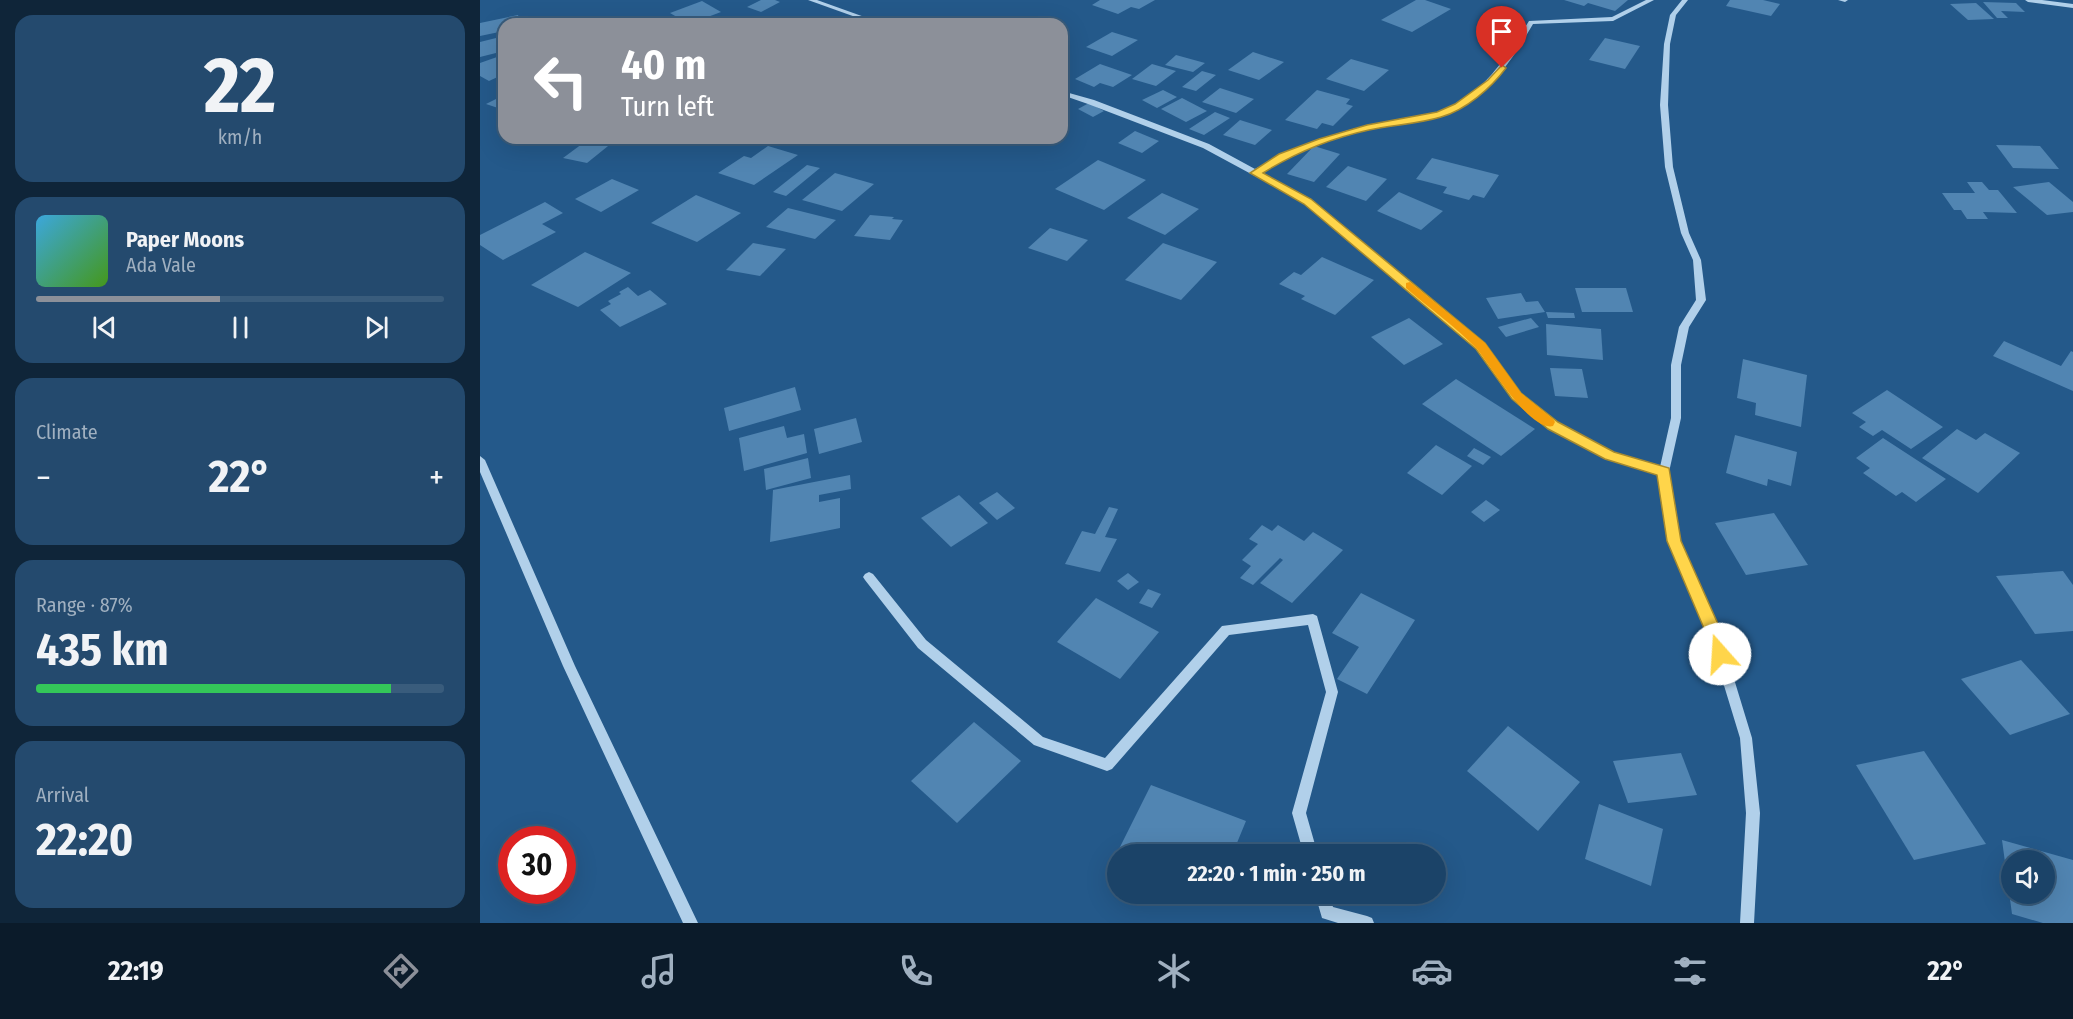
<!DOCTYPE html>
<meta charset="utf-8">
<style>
:root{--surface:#1b4368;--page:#244a6e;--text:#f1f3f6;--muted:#a0b0c0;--line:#395c7c;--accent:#8c9099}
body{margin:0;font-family:"Fira Sans Condensed",sans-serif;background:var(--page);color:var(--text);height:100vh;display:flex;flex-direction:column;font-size:22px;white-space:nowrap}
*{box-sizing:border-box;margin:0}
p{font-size:20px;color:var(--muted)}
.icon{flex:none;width:33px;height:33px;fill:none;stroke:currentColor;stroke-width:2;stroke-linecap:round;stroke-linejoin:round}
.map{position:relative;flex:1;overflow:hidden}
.drawer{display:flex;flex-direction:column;gap:15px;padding:15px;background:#0f2539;width:480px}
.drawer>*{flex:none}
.banner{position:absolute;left:18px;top:18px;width:570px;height:126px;border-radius:18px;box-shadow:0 6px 24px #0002,0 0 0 2px var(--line);background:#8c9099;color:#fff;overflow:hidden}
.fabs{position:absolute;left:1521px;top:850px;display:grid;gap:12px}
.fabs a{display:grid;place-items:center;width:54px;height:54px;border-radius:50%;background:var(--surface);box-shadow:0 6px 24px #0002,0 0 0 2px var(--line);font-size:30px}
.speed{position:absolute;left:18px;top:826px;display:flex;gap:12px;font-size:30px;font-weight:700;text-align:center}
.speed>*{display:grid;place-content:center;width:78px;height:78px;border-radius:50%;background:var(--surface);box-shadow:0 6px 24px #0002,0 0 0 2px var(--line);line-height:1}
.speed .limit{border:9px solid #d22;background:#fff;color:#111}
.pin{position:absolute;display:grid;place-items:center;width:51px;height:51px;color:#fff;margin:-62px -26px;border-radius:50% 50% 50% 0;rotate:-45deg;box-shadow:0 0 6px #0007}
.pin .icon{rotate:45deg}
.me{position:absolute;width:66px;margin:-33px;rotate:341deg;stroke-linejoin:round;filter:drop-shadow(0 0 4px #0008)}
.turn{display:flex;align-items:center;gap:21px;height:126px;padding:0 24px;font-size:27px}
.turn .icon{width:78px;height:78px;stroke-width:2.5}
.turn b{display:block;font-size:42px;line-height:51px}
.big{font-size:45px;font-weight:700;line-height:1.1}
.drawer .tile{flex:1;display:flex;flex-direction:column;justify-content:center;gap:9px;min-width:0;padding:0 21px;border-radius:18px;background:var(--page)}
.drawer .dial{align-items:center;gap:0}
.dial b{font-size:78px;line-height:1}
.song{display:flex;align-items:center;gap:18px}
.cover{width:72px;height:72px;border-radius:9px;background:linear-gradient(135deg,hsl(200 70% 55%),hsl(100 70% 35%))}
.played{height:6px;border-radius:3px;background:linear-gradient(90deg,var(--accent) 45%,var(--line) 45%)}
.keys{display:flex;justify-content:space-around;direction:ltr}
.heat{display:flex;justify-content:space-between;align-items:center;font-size:33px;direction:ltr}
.charge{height:9px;border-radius:4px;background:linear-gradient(90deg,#34c759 87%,var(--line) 0)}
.trip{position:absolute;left:627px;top:844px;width:339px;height:60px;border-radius:30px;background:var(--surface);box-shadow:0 6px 24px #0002,0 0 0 2px var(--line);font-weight:700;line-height:60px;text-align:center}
.menu{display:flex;height:96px;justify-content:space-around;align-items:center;background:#0b1b2a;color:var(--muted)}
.menu .icon{width:42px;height:42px}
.menu .selected{color:var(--accent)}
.menu b{font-size:27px;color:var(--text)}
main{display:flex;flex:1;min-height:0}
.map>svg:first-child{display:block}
</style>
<main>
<section class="drawer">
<div class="tile dial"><b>22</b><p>km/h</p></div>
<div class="tile">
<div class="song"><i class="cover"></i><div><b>Paper Moons</b><p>Ada Vale</p></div></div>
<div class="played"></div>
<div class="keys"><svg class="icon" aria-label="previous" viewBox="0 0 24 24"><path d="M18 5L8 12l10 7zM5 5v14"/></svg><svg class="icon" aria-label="pause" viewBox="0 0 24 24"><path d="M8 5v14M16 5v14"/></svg><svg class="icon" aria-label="next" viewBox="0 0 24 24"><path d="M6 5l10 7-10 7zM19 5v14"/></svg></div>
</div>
<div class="tile"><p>Climate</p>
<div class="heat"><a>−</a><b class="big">22°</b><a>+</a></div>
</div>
<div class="tile"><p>Range · 87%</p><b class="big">435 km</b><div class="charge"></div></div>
<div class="tile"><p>Arrival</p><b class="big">22:20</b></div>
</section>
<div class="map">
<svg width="1593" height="923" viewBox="0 0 1593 923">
<rect width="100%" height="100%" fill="#24598a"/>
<g fill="#5185b2" fill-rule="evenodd">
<polygon points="281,0 295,0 300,2 281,12 267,7"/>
<polygon points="620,0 675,0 659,9 651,7 638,14 612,5"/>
<polygon points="936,0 945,0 971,9 932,32 901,20"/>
<polygon points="1084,0 1148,0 1135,11 1108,3 1104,6"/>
<polygon points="1250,0 1283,0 1300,4 1291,16 1246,6"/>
<polygon points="222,1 241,12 209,24 190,13"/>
<polygon points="1503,2 1536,3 1545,12 1521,11 1528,18 1517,18"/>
<polygon points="1496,3 1514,19 1488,20 1470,4"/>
<polygon points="38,15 41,24 24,24 24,31 0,36 0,23"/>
<polygon points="632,32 658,40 632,56 606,47"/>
<polygon points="24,36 24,51 0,57 0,42"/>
<polygon points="1125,38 1160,46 1145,69 1109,60"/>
<polygon points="773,52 804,62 779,80 748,70"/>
<polygon points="696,55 725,63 713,72 685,65"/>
<polygon points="17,57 24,59 24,74 9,81 0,76 0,63"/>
<polygon points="871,59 909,70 884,91 846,79"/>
<polygon points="620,64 652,75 633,87 620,83 614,87 595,79"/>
<polygon points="672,64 696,71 676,86 652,79"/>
<polygon points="722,71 736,75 716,91 702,87"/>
<polygon points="740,88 774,99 756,113 722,102"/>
<polygon points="683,90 697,97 677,108 662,100"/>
<polygon points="837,90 870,99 866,104 873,106 853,126 842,123 837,129 805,120"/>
<polygon points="24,95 24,110 6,104"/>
<polygon points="702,98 727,111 706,122 681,109"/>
<polygon points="609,103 624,111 613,117 598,109"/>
<polygon points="735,112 750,118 724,135 709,129"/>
<polygon points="760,120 792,130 775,145 743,135"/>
<polygon points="655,131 679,141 662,153 638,143"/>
<polygon points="110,138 138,138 107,163 83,158"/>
<polygon points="1516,145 1560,146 1579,169 1533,168"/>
<polygon points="288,146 318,155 274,185 238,173 264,156 271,158"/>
<polygon points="834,146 860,154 834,182 807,174"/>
<polygon points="952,158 1019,175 1004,198 993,195 989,200 963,193 967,187 936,179"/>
<polygon points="618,160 666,180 624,210 575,189"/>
<polygon points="327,165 340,168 306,196 293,192"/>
<polygon points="868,166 907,179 886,201 846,187"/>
<polygon points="355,173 394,184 362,211 322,200"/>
<polygon points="132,179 159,190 121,212 95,199"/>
<polygon points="1487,182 1502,182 1509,190 1518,190 1537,213 1503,212 1508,219 1487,219 1481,210 1474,210 1462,193 1495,193"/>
<polygon points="1569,182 1593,202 1593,212 1567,215 1533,187"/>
<polygon points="919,192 963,211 941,230 897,211"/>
<polygon points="682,193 719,209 685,235 647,218"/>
<polygon points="216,195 261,213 217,242 171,223"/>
<polygon points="65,202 83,213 62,224 76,232 23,260 0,245 0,235"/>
<polygon points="308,208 356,220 335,239 286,227"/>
<polygon points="390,215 414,217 412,219 423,220 410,240 374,236"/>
<polygon points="570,228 608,240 587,261 548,248"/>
<polygon points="273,243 306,249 280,276 246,270"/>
<polygon points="683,243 737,262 701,300 645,280"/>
<polygon points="105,252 151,273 98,307 51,285"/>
<polygon points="842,257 894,280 855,315 821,299 825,296 799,284 814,272 821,275"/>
<polygon points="148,287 158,296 170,290 187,304 140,327 120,310 131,304 128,301 141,294 139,292"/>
<polygon points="1095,288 1146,288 1153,312 1102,312"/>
<polygon points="1041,293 1046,302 1058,301 1065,312 1018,319 1006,298"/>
<polygon points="1066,312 1094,313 1095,318 1068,318"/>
<polygon points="929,318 963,344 924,365 891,337"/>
<polygon points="1051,318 1059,327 1026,337 1018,327"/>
<polygon points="1066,324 1121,329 1123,360 1067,355"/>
<polygon points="1524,341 1581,366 1591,351 1593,352 1593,391 1513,356"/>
<polygon points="1263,359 1327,375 1321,427 1275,415 1276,403 1257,398"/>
<polygon points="1070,368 1102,369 1108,398 1075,396"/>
<polygon points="976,379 1055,429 1021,456 942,404"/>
<polygon points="315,387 321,410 249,431 244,408"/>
<polygon points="1407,390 1463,427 1431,449 1402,430 1393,436 1379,427 1386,422 1372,413"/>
<polygon points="376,418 382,442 339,454 334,429"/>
<polygon points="304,426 307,438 324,434 327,453 264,471 259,438"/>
<polygon points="1477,429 1496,440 1505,433 1540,453 1498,493 1442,458"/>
<polygon points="1255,435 1317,452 1311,486 1288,479 1287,486 1246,473"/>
<polygon points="1403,438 1466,479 1436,502 1422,492 1416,496 1383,473 1390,468 1376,458"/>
<polygon points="956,445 992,466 962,495 927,473"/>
<polygon points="994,448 1011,457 1003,465 987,456"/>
<polygon points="328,458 331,478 286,490 284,469"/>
<polygon points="370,475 371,489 339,495 339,502 360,498 360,528 290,542 293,490"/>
<polygon points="517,492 535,508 517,520 499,503"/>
<polygon points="479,495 508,523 471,547 441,518"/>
<polygon points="1006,500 1020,510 1004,522 991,512"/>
<polygon points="629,507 638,509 625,537 637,539 620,572 585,564 602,531 615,534"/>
<polygon points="1294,513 1328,565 1266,575 1235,523"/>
<polygon points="782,525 792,531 798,525 824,541 833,532 863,550 812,603 780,583 803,560 800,558 773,585 760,578 771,566 762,560 778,544 769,539"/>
<polygon points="1583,571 1593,585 1593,631 1555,634 1516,576"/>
<polygon points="648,573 659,582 648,590 637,581"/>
<polygon points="668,589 681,594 672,608 659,603"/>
<polygon points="881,593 935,620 887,694 857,679 879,647 852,633"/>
<polygon points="616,598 679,632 640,679 577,642"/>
<polygon points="1541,660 1590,714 1530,735 1481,679"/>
<polygon points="494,722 541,761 477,823 431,781"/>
<polygon points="1028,726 1100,782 1058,831 987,771"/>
<polygon points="1444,751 1506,844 1434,860 1376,765"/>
<polygon points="1201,753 1217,795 1148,803 1133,761"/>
<polygon points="671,785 766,821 752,855 638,855 638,870 630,867"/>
<polygon points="1119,804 1183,829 1171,886 1105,859"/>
<path d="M1522,840L1593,860V923H1563L1532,914ZM1532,861H1564V894H1532Z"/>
</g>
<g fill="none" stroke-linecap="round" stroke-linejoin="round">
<g fill="#b1d0ea" fill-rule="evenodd">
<polygon points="328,0 337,0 404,24 395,24"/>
<path d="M1166,0H1174L1133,21L1053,24C1034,57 1012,91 978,109C953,122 924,122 897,128C856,136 817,152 781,173L831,199L1004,344L1041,394L1077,423L1133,452L1180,467L1191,418V365L1199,327L1216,300L1213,260L1201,233L1185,167L1180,105L1184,44L1190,15L1202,0H1208L1196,15L1190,44L1188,105L1193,167L1209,233L1221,260L1226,300L1209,327L1201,365V418L1189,472L1200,541L1240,633L1272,738L1280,813L1274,923H1260L1266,813L1260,738L1228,633L1188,541L1179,474L1125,458L1069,429L1033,398L998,348L825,203L723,148L608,104L582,95V91L614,100L729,144L775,169C810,150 847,135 885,126C920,118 956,119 986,98C1014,78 1031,49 1049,21L1132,17Z"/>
<polygon points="1358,0 1368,0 1365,2"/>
<polygon points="1545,0 1562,0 1593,4 1593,8 1548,2"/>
<polygon points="0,456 5,460 95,666 218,923 203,923 83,666 0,472"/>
<polygon points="389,572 393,574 446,640 563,737 625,758 742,626 833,614 837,616 858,692 826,813 838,855 824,855 812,813 846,692 828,625 749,635 632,769 627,771 554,745 438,648 385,580 383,577 385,574"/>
<polygon points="835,894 849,894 853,907 887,916 892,918 894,923 858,923 842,918"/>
</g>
</g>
<path fill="#ffd54a" stroke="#a68a30" stroke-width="1.5" d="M1022,65L1026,68C1011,88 986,110 961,117C938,124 913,125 889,130C852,138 815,153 783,173L831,199L1005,343L1041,393L1078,422L1134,452L1189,468L1201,541L1242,633L1248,654L1246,658L1240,660L1235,658L1226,633L1187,541L1177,475L1125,459L1068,429L1032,399L996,349L824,204L770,173L799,154L839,139L887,125L957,112L975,104L1008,80Z"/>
<path fill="#f59e0b" d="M930,282L1005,343L1041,393L1073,419L1075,422L1073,426C1050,432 1010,365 997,349C976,327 949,308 926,288V283Z"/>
</svg>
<div class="fabs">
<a><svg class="icon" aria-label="sound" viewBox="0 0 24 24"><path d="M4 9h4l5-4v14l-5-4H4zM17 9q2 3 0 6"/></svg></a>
</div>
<div class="speed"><div class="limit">30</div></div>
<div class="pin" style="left:1022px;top:68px;background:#d93025"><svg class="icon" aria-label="arrive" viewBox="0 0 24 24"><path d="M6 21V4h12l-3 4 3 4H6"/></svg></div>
<svg class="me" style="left:1240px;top:654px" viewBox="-20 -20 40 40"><circle r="19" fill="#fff"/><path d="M0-13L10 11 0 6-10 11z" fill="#ffd54a"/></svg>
<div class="trip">22:20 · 1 min · 250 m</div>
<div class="banner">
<div class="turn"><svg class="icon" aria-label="left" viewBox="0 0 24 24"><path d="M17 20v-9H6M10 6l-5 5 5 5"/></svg><div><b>40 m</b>Turn left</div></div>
</div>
</div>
</main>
<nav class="menu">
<b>22:19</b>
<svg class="icon selected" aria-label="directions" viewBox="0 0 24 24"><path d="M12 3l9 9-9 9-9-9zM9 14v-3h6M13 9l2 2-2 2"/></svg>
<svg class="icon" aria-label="music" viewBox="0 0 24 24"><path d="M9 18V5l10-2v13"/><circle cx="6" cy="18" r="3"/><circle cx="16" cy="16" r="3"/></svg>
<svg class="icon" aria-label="phone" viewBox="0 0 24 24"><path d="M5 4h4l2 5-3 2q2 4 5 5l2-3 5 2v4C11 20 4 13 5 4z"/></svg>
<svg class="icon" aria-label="climate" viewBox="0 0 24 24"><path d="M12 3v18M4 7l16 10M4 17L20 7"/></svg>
<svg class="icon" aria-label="car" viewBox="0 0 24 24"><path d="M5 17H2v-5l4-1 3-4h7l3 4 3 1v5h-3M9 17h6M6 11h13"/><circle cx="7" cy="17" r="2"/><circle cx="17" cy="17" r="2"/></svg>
<svg class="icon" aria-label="filters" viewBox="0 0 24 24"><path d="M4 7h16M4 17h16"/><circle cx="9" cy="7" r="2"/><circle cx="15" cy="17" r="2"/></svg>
<b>22°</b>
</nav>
